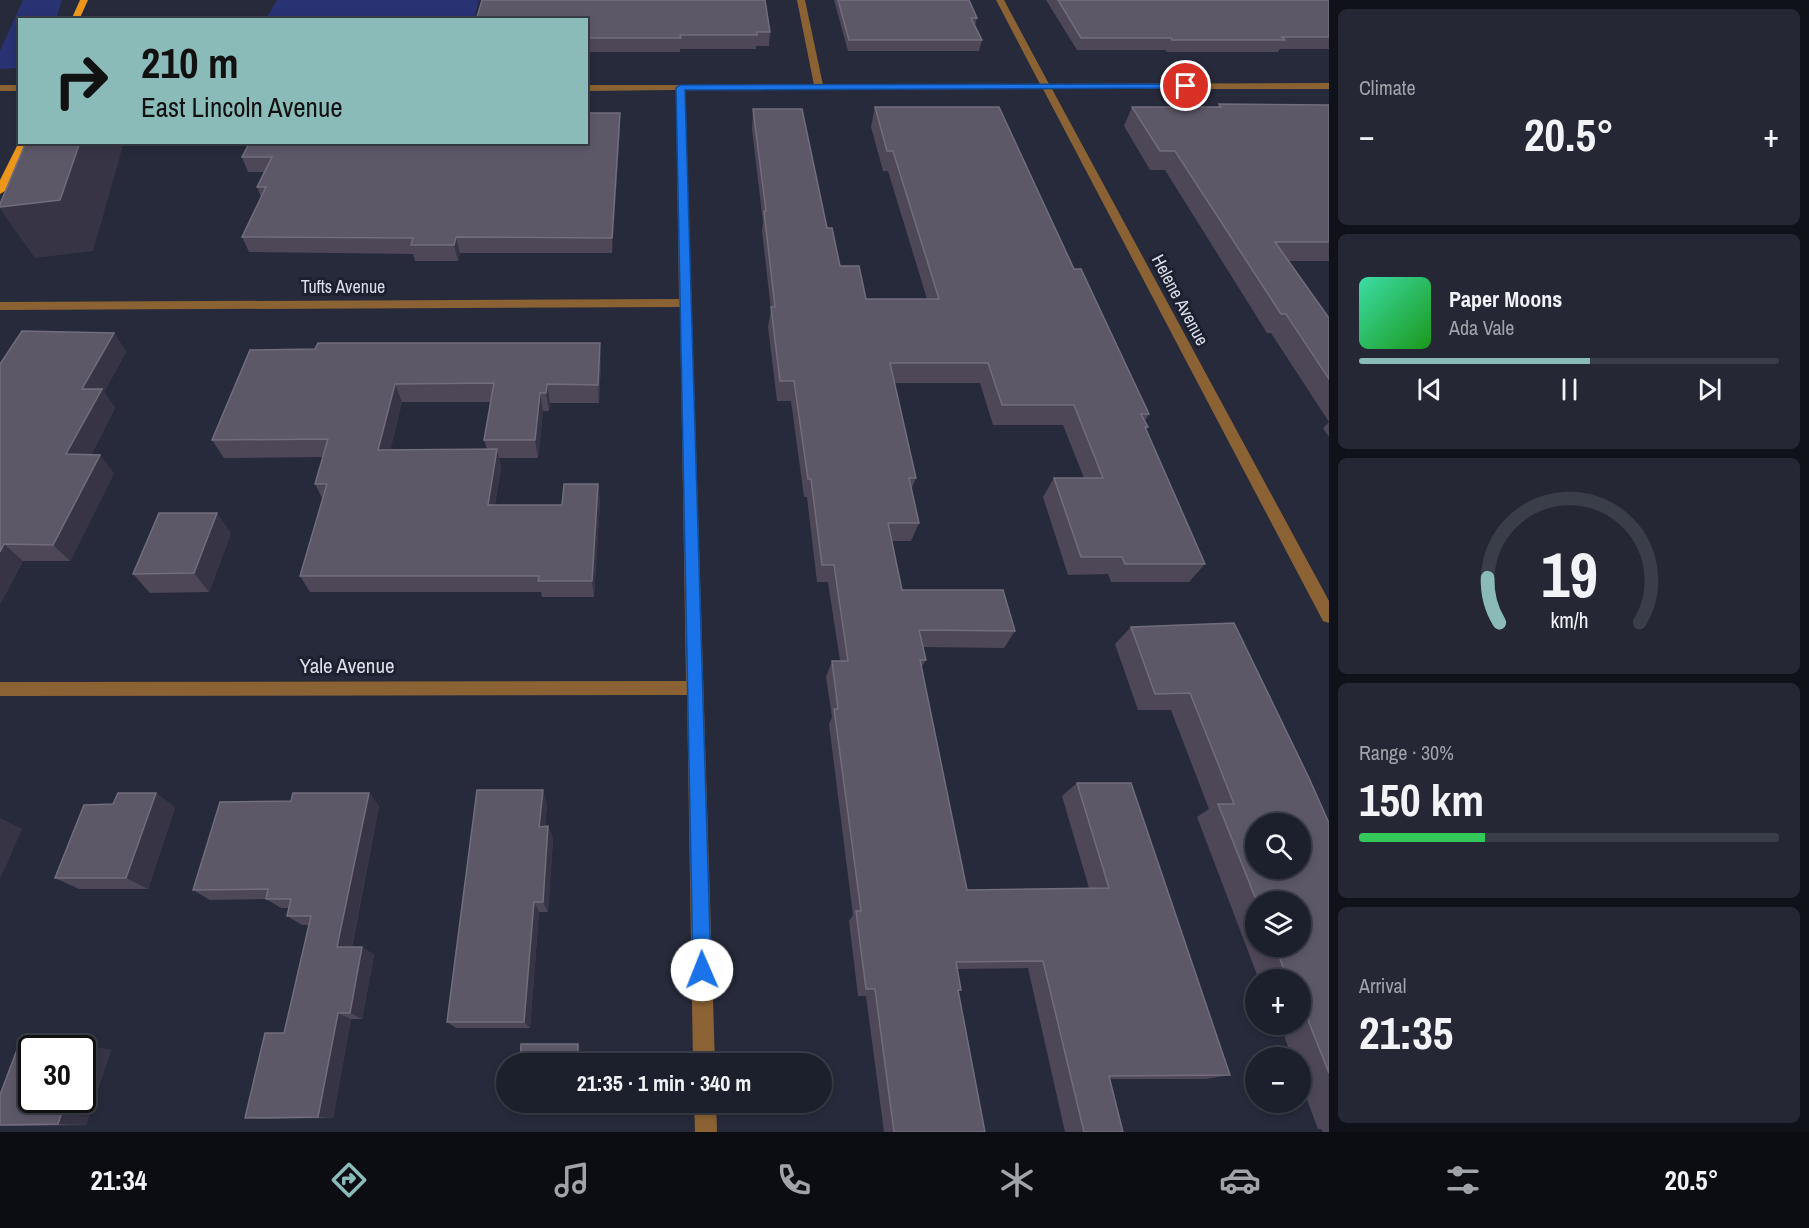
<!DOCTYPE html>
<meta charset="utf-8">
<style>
:root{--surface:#1c202c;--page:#252834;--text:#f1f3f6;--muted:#a0a3a9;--line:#3a3e48;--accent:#8bbbb9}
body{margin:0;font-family:"Archivo Narrow",sans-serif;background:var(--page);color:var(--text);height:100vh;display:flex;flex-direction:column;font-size:22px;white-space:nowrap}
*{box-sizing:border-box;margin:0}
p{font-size:20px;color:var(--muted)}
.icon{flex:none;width:33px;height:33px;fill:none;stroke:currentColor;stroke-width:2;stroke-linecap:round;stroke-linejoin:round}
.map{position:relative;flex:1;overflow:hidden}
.sheet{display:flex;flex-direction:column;gap:9px;padding:9px;background:#0f1218;width:480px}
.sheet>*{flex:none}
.banner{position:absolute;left:18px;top:18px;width:570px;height:126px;border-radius:0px;box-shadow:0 3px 9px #0003,0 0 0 2px var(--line);background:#8bbbb9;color:#111;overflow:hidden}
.controls{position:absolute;left:1245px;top:813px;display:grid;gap:12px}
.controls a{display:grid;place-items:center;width:66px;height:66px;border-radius:50%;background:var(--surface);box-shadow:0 3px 9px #0003,0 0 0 2px var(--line);font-size:30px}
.speed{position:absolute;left:18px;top:1035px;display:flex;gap:12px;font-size:30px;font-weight:700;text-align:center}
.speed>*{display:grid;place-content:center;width:78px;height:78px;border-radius:50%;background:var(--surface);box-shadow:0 3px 9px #0003,0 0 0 2px var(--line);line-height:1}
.speed .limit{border:3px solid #111;border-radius:9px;background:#fff;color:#111}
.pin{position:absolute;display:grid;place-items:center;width:51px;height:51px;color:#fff;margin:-26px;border:3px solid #fff;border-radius:50%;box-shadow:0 2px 6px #0007}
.me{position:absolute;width:66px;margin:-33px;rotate:359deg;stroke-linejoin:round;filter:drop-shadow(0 0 4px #0008)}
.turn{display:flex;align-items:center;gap:21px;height:126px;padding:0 24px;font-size:27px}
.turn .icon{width:78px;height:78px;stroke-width:2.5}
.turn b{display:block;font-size:42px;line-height:51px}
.big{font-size:45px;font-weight:800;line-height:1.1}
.sheet .tile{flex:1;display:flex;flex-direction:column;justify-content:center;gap:9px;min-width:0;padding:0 21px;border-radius:9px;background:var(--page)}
.sheet .dial{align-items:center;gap:0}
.dial svg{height:156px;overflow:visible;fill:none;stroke:var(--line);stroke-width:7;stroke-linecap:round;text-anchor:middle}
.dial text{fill:var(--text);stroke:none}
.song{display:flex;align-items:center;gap:18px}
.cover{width:72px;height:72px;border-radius:9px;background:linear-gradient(135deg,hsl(160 70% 55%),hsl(120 70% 35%))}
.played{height:6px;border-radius:3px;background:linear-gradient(90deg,var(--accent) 55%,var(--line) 55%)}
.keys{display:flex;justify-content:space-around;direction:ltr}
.heat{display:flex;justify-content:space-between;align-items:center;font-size:33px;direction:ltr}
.charge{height:9px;border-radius:4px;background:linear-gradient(90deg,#34c759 30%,var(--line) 0)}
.trip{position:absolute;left:496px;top:1053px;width:336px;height:60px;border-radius:30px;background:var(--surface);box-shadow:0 3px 9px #0003,0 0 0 2px var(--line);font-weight:800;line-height:60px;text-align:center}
.menu{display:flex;height:96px;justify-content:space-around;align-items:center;background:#0b0d12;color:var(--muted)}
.menu .icon{width:42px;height:42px}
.menu .active{color:var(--accent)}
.menu b{font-size:27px;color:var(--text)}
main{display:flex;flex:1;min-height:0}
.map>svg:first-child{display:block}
</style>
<main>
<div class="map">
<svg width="1329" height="1132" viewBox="0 0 1329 1132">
<rect width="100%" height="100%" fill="#262a3a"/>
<g fill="#293272">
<polygon points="23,0 62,0 56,19 20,20 19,68 0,69 0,51"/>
<polygon points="277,0 479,0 474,19 266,19"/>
</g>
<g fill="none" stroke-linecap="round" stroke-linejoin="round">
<g fill="#8b6233" fill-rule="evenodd">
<polygon points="797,0 805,0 823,85 1040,84 996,0 1004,0 1049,84 1329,83 1329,89 1052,89 1329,601 1329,623 1323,621 1043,89 685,90 715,1064 693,1064 687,695 0,696 0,682 686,681 680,307 0,310 0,302 679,299 676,90 586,91 586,85 814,85"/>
<rect x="0" y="85" width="20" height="6"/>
<polygon points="694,1102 716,1102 717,1132 695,1132"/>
</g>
<g fill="#ec971c" fill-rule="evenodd">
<polygon points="80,0 88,0 79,20 71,20"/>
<polygon points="20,140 20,142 28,142 5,191 0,194 0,180"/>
</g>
</g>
<g fill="#4e4758" fill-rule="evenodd">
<polygon points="834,0 969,0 977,18 975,26 982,40 979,51 848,51"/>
<polygon points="1046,0 1329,0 1329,49 1280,49 1278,52 1167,52 1165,50 1077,50"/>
<polygon points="586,20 770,32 769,46 756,46 756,49 680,49 680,52 586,52"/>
<polygon points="1219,104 1329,105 1329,261 1288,261 1329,318 1329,437 1323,428 1329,422 1271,333 1267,333 1165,170 1150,170 1124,126 1132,107 1217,107"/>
<polygon points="875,107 1074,269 1149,414 1145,421 1148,427 1146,429 1205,564 1189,582 1111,582 1108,574 1068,575 1043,497 1054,478 1084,478 1063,425 993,425 980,383 894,383 916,478 911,490 919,523 911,541 892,541 902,590 1015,631 1004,648 923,647 926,660 921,668 967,890 1089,888 1062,796 1077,783 1230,1075 1206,1079 1109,1079 1123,1132 1065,1132 1028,968 957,969 961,990 958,991 985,1132 884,1132 866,996 858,996 849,921 853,915 829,724 832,717 826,677 832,661 840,661 828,582 817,582 807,497 804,497 791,401 777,401 768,327 771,310 762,231 763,222 752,129 753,109 827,228 840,266 866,299 927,299 888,171 883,171 871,127"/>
<polygon points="620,128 612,253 460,253 458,261 415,261 413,254 249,252 242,237 261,197 257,187 264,172 248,172 242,157"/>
<polygon points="114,333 126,352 104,392 115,408 91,455 114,473 70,561 23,561 0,604 0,364"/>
<path d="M250,350L601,362L599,403H550L549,411H543L538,458H499L501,467L495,505H562L598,484L600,501L594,597H542L541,592H310L300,576L323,500L315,484L323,457L224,458L212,440ZM402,402H491L484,440L487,449L390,450Z"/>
<polygon points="231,533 209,592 150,593 133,574"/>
<path d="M1131,627L1329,823V1132H1323L1321,1129H1318L1300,1081V1058H1292L1280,1024H1300V980H1259L1197,817L1209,809L1171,710H1138L1115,644ZM1256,902H1300V946H1256Z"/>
<polygon points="369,793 379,806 352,947 362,947 374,955 362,1019 351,1019 333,1118 263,1119 245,1118 284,1033 309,925 302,925 287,916 289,908 281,908 266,899 210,900 193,890 291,801"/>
<polygon points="547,804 545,827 548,826 553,839 548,912 539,912 530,1028 456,1028 447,1022"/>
<polygon points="175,807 148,889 79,889 55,878"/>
<polygon points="85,1046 111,1050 86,1125 20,1126 0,1126 0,1095"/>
<polygon points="516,1102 578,1102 577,1110 520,1110 516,1109"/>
</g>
<g fill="#373545">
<polygon points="620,113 620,128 612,253 612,238"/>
<polygon points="80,142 124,142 93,251 35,258 0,209 0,207"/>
<polygon points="456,237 460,253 458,261 454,245"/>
<polygon points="114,333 126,352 104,392 115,408 82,472 66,454 82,389"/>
<polygon points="600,343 601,362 599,403 598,385"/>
<polygon points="395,384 402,402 386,468 378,450"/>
<polygon points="547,384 550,403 549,411 546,393"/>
<polygon points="540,393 543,411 538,458 535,440"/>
<polygon points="497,449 501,467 492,523 488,505"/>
<polygon points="100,455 114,473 70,561 53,545"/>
<polygon points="598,484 600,501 594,597 592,581"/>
<polygon points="217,513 231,533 209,592 194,573"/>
<polygon points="4,544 23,561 0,604 0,552"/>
<polygon points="543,790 547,804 544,840 539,827"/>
<polygon points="156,793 175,807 148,889 126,878"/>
<polygon points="369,793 379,806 350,955 337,947"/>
<polygon points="0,818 22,829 0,879"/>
<polygon points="548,826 553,839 548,912 543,902"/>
<polygon points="534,902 539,912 530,1028 524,1022"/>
<polygon points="362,947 374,955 362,1019 350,1013"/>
<polygon points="338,1013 351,1019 333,1118 318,1117"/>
<polygon points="578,1044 580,1046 579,1064 577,1064"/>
<polygon points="85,1046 111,1050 86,1125 58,1124 66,1100 82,1100 82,1052"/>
<polygon points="575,1102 578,1102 577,1110 575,1109"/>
</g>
<g fill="#5d5868" stroke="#716d7c" stroke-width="1.5" fill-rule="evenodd">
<polygon points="482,0 765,0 770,32 757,32 757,35 680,35 681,38 586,38 586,20 476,20"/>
<polygon points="838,0 969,0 977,18 971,18 982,40 849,40"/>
<polygon points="1058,0 1329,0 1329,37 1282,37 1285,40 1172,40 1171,38 1081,38"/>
<polygon points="1219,104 1329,105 1329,242 1275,242 1329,318 1329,379 1286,314 1281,314 1175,151 1160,151 1132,107 1221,107"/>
<polygon points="875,107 999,107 1074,269 1081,269 1149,414 1141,414 1148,427 1145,427 1205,564 1125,564 1122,557 1081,557 1054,478 1103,478 1074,405 1002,405 988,363 890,363 916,478 909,478 919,523 888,523 902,590 1003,590 1015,631 919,630 926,660 920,660 967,890 1109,888 1077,783 1131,783 1230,1075 1109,1076 1123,1132 1084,1132 1043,961 956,962 961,990 958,990 985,1132 894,1132 875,989 866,989 856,911 861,911 834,709 838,709 832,661 848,661 834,565 822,565 811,479 808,479 794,381 780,381 771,307 775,307 764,211 766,211 753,109 802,109 827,228 832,228 840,266 859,266 866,299 939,299 893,151 887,151"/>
<polygon points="586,113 620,113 612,238 456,237 454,245 411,245 413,238 242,237 266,187 257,187 272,157 242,157 250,142 586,142"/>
<polygon points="26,142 80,142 60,200 0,207 0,204"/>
<polygon points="22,331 114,333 82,389 102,389 66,454 100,455 53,545 4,544 0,552 0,364"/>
<polygon points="318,343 600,343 598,385 547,384 546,393 540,393 535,440 484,440 494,383 395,384 378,450 497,449 488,505 562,505 564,484 598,484 592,581 538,581 539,576 300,576 327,484 315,484 328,439 212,440 250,350 315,349"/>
<polygon points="159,513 217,513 194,573 133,574"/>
<path d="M1234,623L1309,778L1329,823V1073L1300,1000V980H1288L1275,946H1300V902H1257L1218,804H1234L1190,693L1155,694L1131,627ZM1256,824H1300V868H1256Z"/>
<polygon points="477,790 543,790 539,827 548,826 543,902 534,902 524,1022 447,1022"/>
<polygon points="118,793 156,793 126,878 55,878 84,805 113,804"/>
<polygon points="293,793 369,793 337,947 362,947 350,1013 338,1013 318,1117 245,1118 265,1033 284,1033 311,916 287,916 291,899 266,899 268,889 193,890 220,802 291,801"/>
<polygon points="521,1044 578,1044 577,1064 520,1064"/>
<polygon points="85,1046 82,1052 82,1048 32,1048 32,1100 66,1100 58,1124 0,1125 0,1095 18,1047"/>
<rect x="516" y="1102" width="59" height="7"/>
</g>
<polygon fill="#1a73e8" stroke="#114b97" stroke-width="1.5" points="1186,84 1190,86 1189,88 685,90 711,970 708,976 702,979 695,976 693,970 676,88 680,85"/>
<g text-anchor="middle" stroke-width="6" stroke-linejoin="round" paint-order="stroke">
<g font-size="18" fill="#dbdee9" stroke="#1c202f">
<text x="343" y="293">Tufts Avenue</text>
<text transform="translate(1180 300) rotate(62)" y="6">Helene Avenue</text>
</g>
<g font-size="21" fill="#dbdee9" stroke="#1c202f">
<text x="347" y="673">Yale Avenue</text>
</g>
</g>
</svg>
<div class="controls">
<a><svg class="icon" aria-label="search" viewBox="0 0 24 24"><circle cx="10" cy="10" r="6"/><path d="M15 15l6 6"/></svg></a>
<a><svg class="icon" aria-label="layers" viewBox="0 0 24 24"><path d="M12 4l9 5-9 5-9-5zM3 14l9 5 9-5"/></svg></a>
<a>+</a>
<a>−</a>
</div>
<div class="speed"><div class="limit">30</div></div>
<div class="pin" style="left:1186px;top:86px;background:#d93025"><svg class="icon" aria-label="arrive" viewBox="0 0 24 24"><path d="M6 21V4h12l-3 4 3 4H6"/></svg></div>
<svg class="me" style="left:702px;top:970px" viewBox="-20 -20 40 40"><circle r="19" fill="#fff"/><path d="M0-13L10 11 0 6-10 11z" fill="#1a73e8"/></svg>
<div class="trip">21:35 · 1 min · 340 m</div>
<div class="banner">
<div class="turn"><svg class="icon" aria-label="right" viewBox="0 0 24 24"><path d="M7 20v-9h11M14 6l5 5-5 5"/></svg><div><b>210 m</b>East Lincoln Avenue</div></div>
</div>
</div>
<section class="sheet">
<div class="tile"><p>Climate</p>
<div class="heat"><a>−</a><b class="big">20.5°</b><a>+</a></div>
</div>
<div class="tile">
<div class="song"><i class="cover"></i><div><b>Paper Moons</b><p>Ada Vale</p></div></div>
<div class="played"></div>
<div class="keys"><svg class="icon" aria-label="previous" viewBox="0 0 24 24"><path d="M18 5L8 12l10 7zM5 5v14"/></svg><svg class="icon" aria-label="pause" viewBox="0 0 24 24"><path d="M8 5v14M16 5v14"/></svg><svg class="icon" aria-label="next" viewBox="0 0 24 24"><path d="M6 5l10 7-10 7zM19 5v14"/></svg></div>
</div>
<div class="tile dial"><svg viewBox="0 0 100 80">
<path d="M14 69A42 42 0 1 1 86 69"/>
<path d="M14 69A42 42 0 0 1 8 46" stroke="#8bbbb9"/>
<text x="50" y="56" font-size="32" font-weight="700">19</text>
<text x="50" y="72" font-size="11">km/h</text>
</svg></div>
<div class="tile"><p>Range · 30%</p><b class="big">150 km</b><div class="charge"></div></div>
<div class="tile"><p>Arrival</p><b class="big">21:35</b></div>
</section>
</main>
<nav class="menu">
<b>21:34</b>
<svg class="icon active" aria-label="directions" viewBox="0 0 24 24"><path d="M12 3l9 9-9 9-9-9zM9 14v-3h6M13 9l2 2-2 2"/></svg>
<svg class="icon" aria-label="music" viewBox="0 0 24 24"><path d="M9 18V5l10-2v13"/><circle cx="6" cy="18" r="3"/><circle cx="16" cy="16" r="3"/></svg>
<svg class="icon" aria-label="phone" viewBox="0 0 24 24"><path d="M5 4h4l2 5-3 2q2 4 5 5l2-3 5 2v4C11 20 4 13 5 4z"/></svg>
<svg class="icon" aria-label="climate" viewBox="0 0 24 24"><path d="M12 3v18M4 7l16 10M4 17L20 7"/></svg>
<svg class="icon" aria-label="car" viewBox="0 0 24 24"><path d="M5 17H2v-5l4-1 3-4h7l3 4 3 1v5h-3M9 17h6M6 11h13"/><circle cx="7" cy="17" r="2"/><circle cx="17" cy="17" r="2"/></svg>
<svg class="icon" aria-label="filters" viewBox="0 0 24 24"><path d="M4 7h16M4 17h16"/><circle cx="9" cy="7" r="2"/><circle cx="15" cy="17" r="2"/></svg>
<b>20.5°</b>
</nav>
